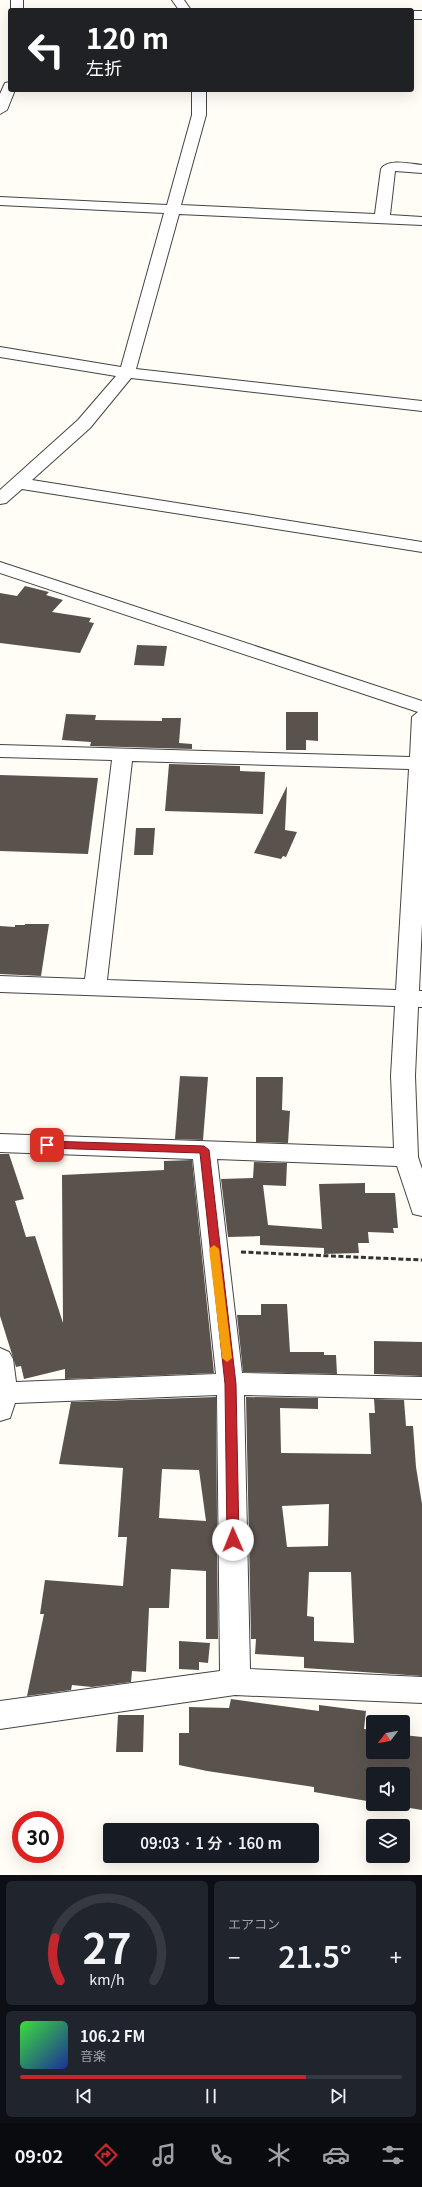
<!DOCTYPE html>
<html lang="ja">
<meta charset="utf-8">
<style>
:root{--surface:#171b24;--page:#20242c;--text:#f1f3f6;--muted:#9ea1a6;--line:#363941;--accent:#c4262e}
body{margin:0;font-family:Georgia,"Noto Sans JP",serif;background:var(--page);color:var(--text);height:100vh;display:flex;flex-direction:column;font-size:15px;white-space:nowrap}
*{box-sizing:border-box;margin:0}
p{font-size:13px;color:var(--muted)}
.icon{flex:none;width:22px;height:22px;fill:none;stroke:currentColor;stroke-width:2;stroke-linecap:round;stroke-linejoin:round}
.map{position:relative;height:1875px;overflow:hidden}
.drawer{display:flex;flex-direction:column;gap:6px;padding:6px;background:#0d0f14;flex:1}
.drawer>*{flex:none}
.top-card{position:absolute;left:8px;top:8px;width:406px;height:84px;border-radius:4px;box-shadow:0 4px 16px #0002;background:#202124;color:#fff;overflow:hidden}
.needle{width:26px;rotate:239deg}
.fabs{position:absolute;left:366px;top:1715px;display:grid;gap:8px}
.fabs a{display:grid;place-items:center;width:44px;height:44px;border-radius:4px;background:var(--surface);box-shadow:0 4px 16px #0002;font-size:20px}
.speed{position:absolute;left:12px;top:1811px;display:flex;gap:8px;font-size:20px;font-weight:700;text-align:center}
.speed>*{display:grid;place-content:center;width:52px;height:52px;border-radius:50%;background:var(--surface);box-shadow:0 4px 16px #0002;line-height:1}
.speed .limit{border:6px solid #d22;background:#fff;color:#111}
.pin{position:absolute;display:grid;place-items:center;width:34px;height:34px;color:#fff;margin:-17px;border-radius:8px;box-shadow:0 2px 6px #0006}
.me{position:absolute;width:44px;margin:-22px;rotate:359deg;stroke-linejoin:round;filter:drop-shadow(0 0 3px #0008)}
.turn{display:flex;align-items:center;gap:14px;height:84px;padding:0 12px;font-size:18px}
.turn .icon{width:52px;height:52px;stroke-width:2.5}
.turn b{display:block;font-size:28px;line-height:34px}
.big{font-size:30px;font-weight:600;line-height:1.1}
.drawer .card{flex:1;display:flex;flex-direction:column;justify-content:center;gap:6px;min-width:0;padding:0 14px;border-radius:6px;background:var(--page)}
.drawer .dial{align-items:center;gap:0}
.dial svg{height:104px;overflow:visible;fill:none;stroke:var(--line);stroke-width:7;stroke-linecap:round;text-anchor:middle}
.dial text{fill:var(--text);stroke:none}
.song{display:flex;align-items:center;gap:12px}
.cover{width:48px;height:48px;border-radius:6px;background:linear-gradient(135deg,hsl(120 70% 55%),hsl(230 70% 35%))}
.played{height:4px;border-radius:2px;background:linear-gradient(90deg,var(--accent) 75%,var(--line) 75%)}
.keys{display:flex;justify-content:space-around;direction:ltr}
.heat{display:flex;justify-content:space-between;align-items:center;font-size:22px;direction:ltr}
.drawer .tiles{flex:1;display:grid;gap:6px;grid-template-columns:1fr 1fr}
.card:last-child{grid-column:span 2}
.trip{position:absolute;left:103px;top:1823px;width:216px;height:40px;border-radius:4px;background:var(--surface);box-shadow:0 4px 16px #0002;font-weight:600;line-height:40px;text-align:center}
.dock{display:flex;height:64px;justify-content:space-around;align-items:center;background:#090b0e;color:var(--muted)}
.dock .icon{width:28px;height:28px}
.dock .current{color:var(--accent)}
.dock b{font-size:18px;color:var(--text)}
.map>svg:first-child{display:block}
</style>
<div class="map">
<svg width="422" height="1875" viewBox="0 0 422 1875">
<rect width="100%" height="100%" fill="#fffdf5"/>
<g fill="#5a524d" fill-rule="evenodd">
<polygon points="25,586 49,592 46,595 63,600 52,612 91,618 89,622 94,623 80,653 0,643 0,593 17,596"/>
<polygon points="137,645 167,646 164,666 134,665"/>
<polygon points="286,712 318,712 318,741 306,740 306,750 286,750"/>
<polygon points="66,714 96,715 95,720 162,721 162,718 181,718 179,743 192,744 192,749 90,746 91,742 62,740"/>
<polygon points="169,764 240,766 240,771 265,772 263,814 165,811"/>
<polygon points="0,775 98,778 88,854 0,851"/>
<polygon points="287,786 285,830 297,832 286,857 283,856 281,859 254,853"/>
<polygon points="136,828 155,828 153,855 134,855"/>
<polygon points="25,924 49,924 41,976 0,974 0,926 15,927 15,925 25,925"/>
<polygon points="180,1076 208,1077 203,1140 175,1139"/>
<polygon points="256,1077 283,1077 282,1110 290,1111 288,1143 256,1142"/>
<polygon points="0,1154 9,1154 24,1199 15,1201 26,1237 35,1236 63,1323 62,1175 164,1170 164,1161 192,1160 214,1373 65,1379 65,1369 24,1379 21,1366 16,1367 0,1316"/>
<polygon points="254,1162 287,1163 286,1186 263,1185 268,1225 322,1229 319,1184 365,1183 365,1193 395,1193 398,1228 393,1228 394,1233 368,1232 369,1243 358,1243 359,1253 324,1254 324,1248 260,1245 260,1236 228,1237 221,1179 253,1178"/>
<polygon points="261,1304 287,1304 290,1352 324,1352 324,1355 336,1355 337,1374 243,1372 237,1315 261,1315"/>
<polygon points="374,1341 422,1342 422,1376 374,1374"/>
<path d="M216,1397L218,1639H206V1571L171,1569L169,1608H149L146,1672L132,1671L131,1682L92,1687L72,1685L71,1690L27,1696L44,1614H40L45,1580L123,1586L127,1537H118L123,1468L59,1464L71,1402ZM162,1469L199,1470L206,1521L159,1518Z"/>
<path d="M246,1397L318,1398V1409L280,1408L281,1453L371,1454L369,1413H375L374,1399L404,1400L406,1426H413L416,1467L422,1504V1676L304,1668V1657L255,1654L256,1639H251ZM329,1504L328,1546L287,1547L282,1506ZM309,1572H351L354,1643L314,1641V1617L307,1616Z"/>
<polygon points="179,1641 210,1643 208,1663 199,1662 199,1670 179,1669"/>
<polygon points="231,1699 319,1711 319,1705 366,1711 364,1729 373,1730 373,1752 403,1752 403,1735 422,1737 422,1810 385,1804 403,1804 403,1774 373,1774 373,1802 314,1792 314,1787 207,1771 179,1765 179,1733 189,1733 189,1707 229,1708"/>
<polygon points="118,1715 144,1715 143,1752 116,1752"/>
</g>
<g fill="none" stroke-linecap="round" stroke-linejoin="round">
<defs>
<g id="minor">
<rect x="11" y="0" width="12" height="10"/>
<polygon points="172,0 184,0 191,10 179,10"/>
<rect x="412" y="11" width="10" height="8"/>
<polygon points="10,82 10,90 15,90 7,110 0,114 0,94 5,83"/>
<path d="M192,90H206V115L181,205L375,214L381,169C388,158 411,164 422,165V173L395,171L390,215L422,217V225L179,214L136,369L422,401V411L131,378L90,428L32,480L422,542V552L22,489L6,503L0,504V490L78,420L116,376L0,357V347L121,367L164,213L0,205V197L167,205L192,115Z"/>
<path d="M0,562L422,701V923L419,991H422V1007H418L415,1076L418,1157L422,1169V1216L413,1214L397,1166L217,1159L242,1373L422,1377V1399L244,1395L250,1669L422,1677V1703L235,1695L0,1729V1701L220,1671L217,1395L15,1403L10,1418L0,1421V1348L9,1352L13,1359L16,1382L216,1374L193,1159L0,1152V1134L394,1148L391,1076L395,1006L0,992V976L85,979L112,760L0,757V745L410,757L412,717L418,712L0,573ZM132,761L409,769L396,990L107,980Z"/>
</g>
</defs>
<use href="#minor" stroke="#444" stroke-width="2"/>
<polyline stroke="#333" stroke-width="3" stroke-dasharray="5 2.5" stroke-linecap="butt" points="241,1252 422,1260"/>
<use href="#minor" fill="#fff" fill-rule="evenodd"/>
</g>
<polygon fill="#c4262e" stroke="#7f191e" points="47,1141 204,1146 209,1150 236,1384 239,1540 237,1544 229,1544 227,1540 225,1384 200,1153 47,1148 42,1145"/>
<polygon fill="#f59e0b" points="214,1245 219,1249 232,1358 227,1362 222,1358 209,1249"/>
</svg>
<div class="fabs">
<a><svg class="needle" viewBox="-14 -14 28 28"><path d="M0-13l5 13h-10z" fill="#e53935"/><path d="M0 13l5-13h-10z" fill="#9ea1a6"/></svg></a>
<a><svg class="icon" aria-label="sound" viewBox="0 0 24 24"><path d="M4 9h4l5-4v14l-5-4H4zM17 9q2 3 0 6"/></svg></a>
<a><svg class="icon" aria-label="layers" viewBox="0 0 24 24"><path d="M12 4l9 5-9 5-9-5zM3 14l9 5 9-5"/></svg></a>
</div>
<div class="speed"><div class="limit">30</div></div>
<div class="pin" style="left:47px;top:1145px;background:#d93025"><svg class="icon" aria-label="arrive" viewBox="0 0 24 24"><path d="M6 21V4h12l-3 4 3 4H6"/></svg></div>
<svg class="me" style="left:233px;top:1540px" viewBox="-20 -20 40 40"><circle r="19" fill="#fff"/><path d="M0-13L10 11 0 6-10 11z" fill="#c4262e"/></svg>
<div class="trip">09:03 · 1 分 · 160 m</div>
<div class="top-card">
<div class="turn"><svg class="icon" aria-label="left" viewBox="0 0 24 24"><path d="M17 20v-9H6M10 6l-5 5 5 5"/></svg><div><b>120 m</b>左折</div></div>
</div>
</div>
<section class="drawer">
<div class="tiles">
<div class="card dial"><svg viewBox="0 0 100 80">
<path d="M14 69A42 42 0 1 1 86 69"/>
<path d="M14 69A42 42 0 0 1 10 36" stroke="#c4262e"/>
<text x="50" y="56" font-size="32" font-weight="700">27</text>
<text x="50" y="72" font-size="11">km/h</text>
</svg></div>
<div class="card"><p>エアコン</p>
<div class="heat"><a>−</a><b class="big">21.5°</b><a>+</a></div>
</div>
<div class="card">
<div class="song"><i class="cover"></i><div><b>106.2 FM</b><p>音楽</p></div></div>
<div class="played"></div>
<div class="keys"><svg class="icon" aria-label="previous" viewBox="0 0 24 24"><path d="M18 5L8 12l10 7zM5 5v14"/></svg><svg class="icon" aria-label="pause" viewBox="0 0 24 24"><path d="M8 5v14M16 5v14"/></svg><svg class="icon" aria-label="next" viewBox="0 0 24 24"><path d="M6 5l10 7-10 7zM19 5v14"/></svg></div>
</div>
</div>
</section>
<nav class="dock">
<b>09:02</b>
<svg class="icon current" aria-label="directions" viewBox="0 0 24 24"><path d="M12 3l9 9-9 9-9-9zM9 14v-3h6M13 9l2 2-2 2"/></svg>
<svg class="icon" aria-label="music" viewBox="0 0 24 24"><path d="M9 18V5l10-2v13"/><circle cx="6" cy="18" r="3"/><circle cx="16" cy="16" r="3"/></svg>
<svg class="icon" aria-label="phone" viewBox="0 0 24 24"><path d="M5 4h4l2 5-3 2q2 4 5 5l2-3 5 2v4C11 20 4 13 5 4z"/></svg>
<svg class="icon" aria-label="climate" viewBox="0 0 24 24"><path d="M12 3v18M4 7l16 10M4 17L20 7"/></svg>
<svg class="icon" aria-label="car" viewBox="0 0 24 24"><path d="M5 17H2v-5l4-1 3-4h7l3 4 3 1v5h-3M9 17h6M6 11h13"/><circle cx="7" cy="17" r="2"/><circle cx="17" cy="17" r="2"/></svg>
<svg class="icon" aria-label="filters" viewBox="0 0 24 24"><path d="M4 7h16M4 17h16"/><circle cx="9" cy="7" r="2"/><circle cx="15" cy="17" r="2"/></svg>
</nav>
